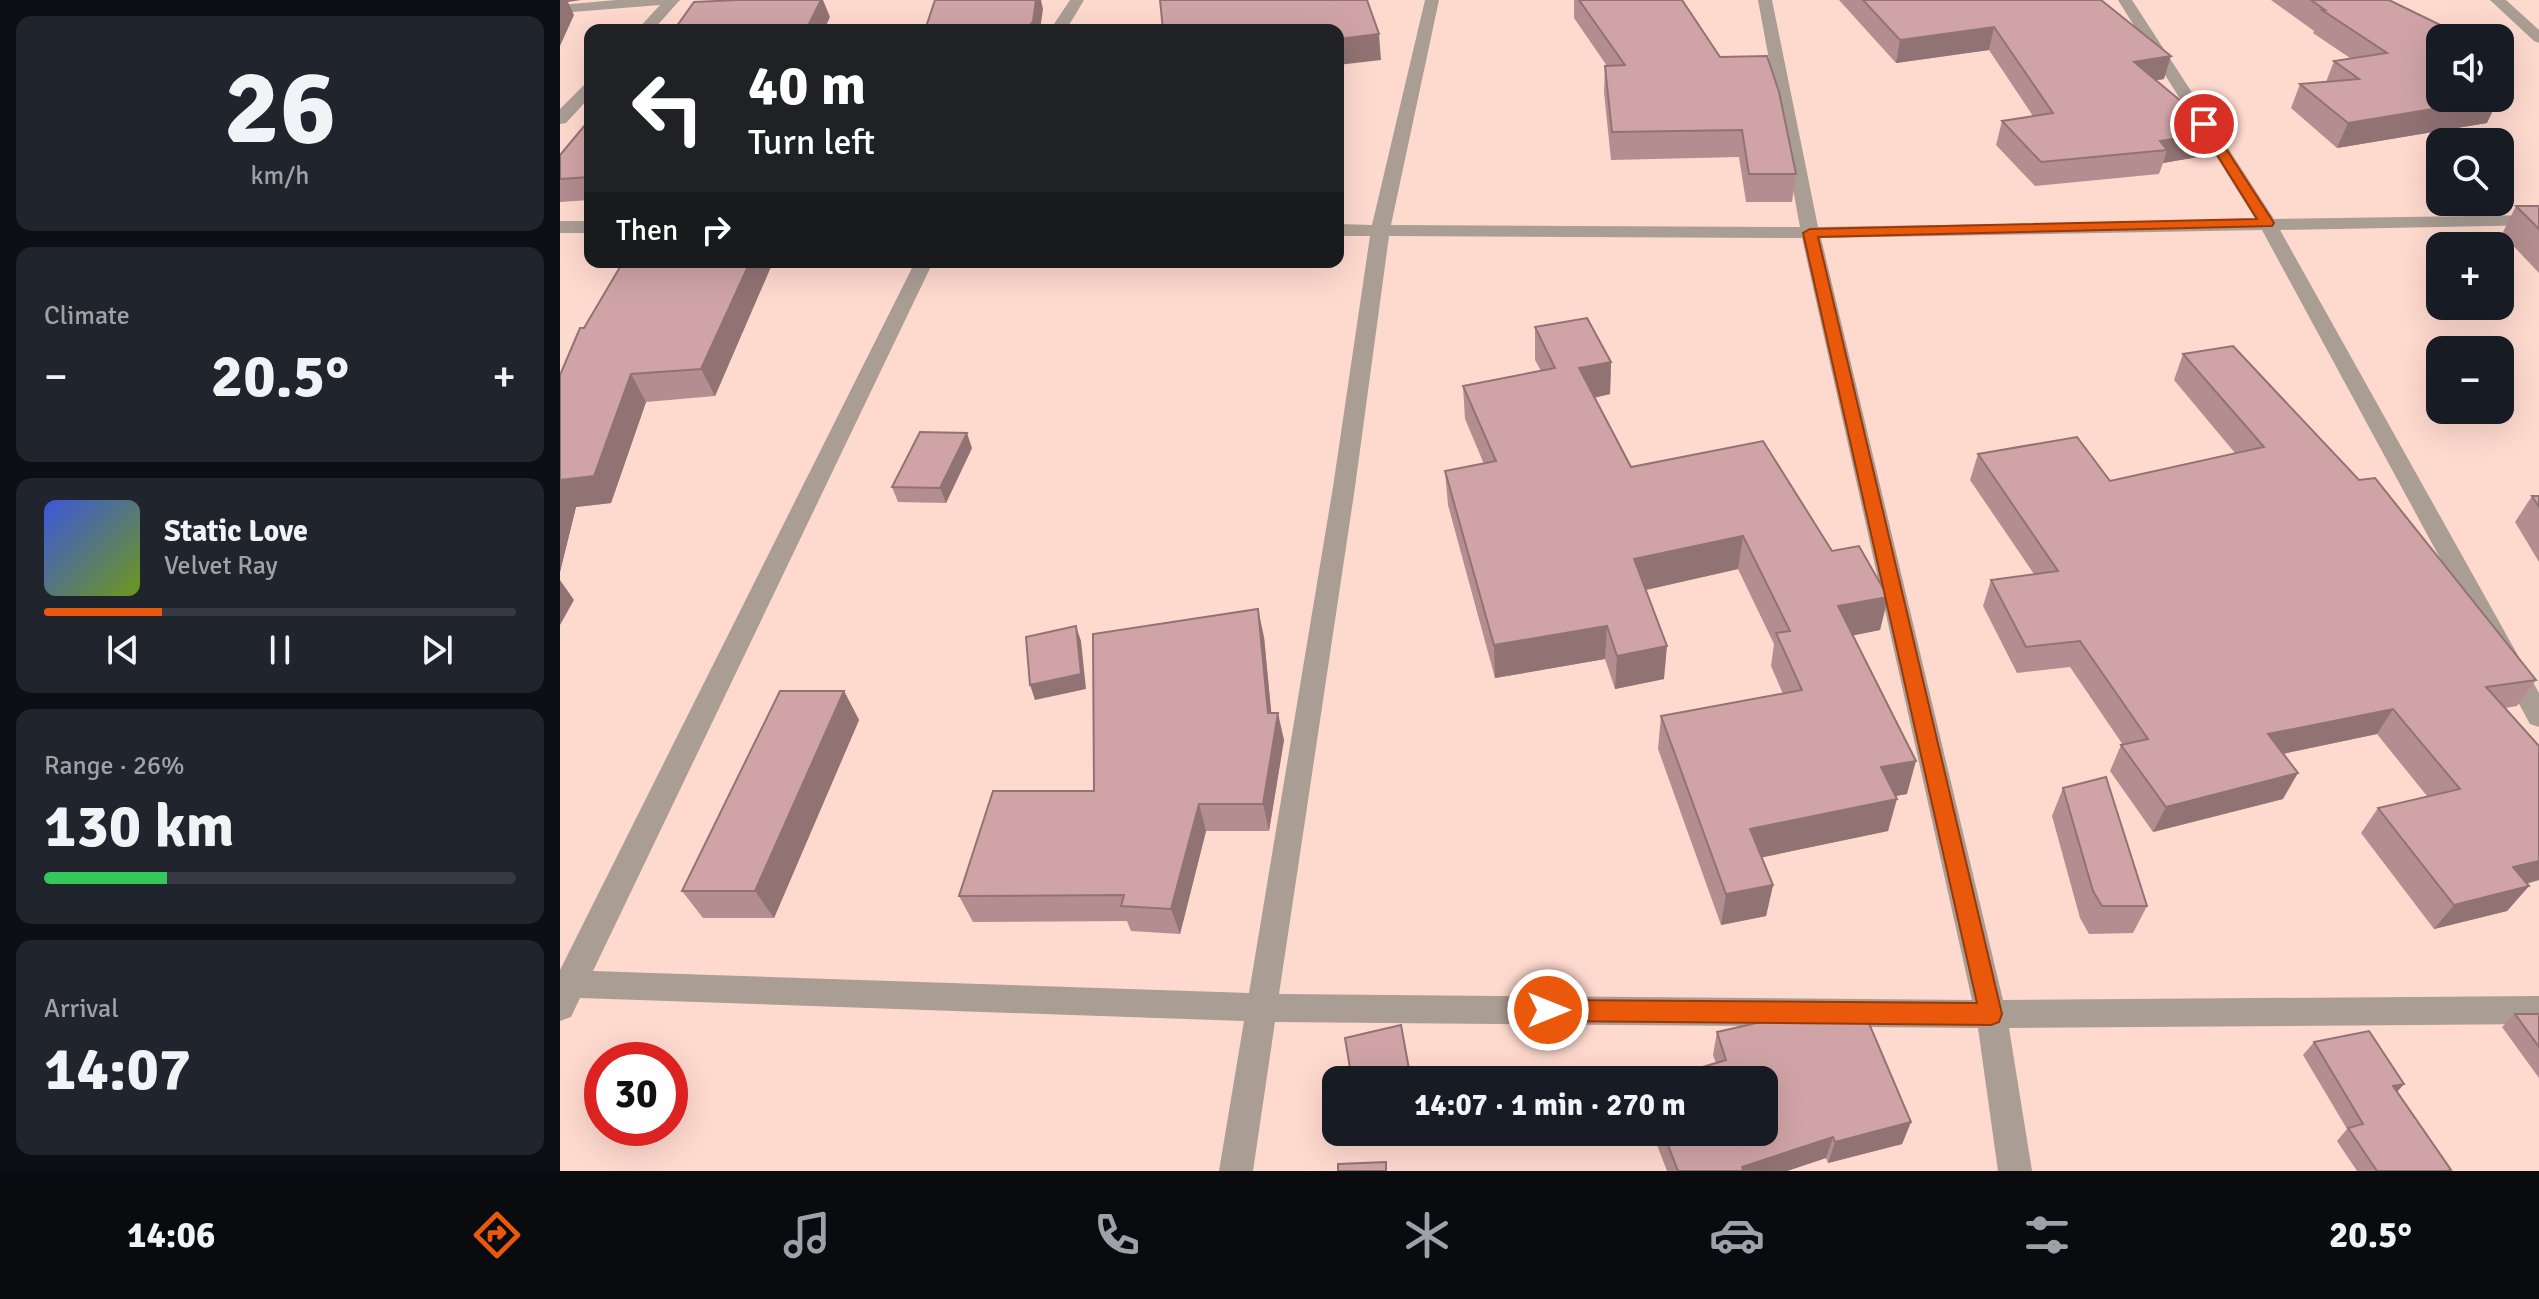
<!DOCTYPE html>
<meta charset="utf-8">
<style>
:root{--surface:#171b24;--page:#20242c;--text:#f1f3f6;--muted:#9ea1a6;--line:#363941;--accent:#ea580c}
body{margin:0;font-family:Signika,sans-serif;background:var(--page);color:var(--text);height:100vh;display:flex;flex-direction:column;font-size:30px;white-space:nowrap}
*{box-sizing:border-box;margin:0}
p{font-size:26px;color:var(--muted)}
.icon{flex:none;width:44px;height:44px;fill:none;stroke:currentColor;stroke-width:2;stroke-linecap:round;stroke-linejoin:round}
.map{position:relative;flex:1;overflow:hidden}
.drawer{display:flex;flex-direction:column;gap:16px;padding:16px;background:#0d0f14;width:560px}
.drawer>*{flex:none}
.guide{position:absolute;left:24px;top:24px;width:760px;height:244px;border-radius:16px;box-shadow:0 8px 32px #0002;background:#202124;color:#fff;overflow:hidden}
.tools{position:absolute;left:1866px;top:24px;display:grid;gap:16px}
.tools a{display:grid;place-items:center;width:88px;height:88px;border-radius:16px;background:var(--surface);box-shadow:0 8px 32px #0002;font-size:40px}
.speed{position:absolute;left:24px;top:1042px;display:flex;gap:16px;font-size:40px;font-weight:700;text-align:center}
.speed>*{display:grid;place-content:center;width:104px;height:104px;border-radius:50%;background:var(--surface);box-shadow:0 8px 32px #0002;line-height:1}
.speed .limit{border:12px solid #d22;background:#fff;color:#111}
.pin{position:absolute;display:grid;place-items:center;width:68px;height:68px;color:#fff;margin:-34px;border:4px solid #fff;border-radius:50%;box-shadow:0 2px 8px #0007}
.me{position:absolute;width:88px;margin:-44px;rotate:90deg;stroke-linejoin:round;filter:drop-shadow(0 0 6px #0008)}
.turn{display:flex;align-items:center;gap:28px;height:168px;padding:0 32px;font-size:36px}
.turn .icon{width:104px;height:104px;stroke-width:2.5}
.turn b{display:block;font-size:56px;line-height:68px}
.then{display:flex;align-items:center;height:76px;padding:0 32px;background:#0003;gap:16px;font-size:30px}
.big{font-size:60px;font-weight:700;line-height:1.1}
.drawer .card{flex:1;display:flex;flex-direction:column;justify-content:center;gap:12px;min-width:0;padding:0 28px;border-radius:16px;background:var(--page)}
.drawer .dial{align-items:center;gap:0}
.dial b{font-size:104px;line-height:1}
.song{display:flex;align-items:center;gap:24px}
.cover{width:96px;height:96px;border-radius:12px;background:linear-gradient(135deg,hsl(230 70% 55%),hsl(80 70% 35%))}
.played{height:8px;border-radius:4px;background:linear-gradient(90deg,var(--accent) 25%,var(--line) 25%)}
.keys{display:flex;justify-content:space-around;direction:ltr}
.heat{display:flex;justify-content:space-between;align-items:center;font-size:44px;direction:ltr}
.charge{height:12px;border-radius:6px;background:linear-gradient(90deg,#34c759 26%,var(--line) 0)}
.trip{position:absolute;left:762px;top:1066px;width:456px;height:80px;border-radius:16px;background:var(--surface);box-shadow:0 8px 32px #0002;font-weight:700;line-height:80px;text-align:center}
.dock{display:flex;height:128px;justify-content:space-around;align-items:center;background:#090b0e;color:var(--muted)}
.dock .icon{width:56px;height:56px}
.dock .on{color:var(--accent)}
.dock b{font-size:36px;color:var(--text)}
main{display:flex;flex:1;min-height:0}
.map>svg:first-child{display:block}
</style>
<main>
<section class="drawer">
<div class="card dial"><b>26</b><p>km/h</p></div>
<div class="card"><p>Climate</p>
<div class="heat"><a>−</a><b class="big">20.5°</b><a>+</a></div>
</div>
<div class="card">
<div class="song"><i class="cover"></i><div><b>Static Love</b><p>Velvet Ray</p></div></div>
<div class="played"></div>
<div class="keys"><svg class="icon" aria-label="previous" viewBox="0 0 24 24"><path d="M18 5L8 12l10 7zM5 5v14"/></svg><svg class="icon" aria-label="pause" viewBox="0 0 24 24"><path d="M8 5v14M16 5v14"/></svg><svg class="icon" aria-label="next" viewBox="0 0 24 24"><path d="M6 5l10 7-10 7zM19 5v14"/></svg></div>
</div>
<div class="card"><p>Range · 26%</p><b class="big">130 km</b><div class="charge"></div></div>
<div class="card"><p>Arrival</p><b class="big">14:07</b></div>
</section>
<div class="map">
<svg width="1979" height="1171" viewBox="0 0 1979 1171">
<rect width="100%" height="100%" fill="#fed9ce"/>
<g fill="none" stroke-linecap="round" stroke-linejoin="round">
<g fill="#aa9d94" fill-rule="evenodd">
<polygon points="56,0 120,0 93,30 77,30 100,5 0,13 0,5"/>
<polygon points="510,0 524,0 506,30 490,30"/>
<path d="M865,0H879L831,225L1240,227L1198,0H1212L1258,227L1696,220L1558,0H1572L1714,219L1979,215V225L1720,230L1979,693V727L1970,724L1702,230L1261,238L1443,1000L1979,996V1024L1449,1028L1472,1171H1438L1418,1028L715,1022L693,1171H659L684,1021L20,998L11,1017L0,1021V970L355,262H373L33,971L689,993L773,487L810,236H778V224L812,225ZM829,236L1242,238L1412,1000L719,994L795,487Z"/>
<polygon points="1930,0 1946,0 1979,30 1979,43 1974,41"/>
<polygon points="30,83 30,97 6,123 0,124 0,109 24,85"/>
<rect x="0" y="221" width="30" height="12"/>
</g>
</g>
<g fill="#b38d8f">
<polygon points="1014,0 1122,0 1236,174 1232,202 1186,202 1179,157 1051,160 1044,92 1045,66 1047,66 1014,18"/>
<polygon points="1279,0 1541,0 1604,79 1596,80 1658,132 1649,155 1603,163 1599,174 1475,186 1436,145 1442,121 1473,116 1429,50 1336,63"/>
<polygon points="1711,0 1829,0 1927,123 1777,148 1731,108 1740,84 1766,82 1774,61 1790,58 1753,33 1754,31"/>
<polygon points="30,119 30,200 0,202 0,155"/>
<polygon points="1956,206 1979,206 1979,273 1942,234"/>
<polygon points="213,262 155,396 86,402 51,503 16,507 0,572 0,375 24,328"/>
<polygon points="975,327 1051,362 1050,394 1034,398 1071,467 1272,551 1328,597 1320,630 1293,635 1347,794 1335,796 1328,831 1202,857 1213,885 1206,916 1161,925 1098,749 1101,716 1223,694 1211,666 1214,644 1178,569 1086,590 1104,679 1055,689 1045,659 935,678 888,505 885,471 924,464 905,419 903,386 981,371 975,360"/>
<polygon points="1623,354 1976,680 1957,706 1945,708 1979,746 1979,880 1966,884 1969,886 1947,911 1874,929 1801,833 1818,808 1867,796 1817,734 1723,754 1723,799 1593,832 1550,771 1561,745 1563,745 1510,667 1457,673 1423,606 1431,580 1474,574 1410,480 1418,454 1550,481 1675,453 1614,380"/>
<polygon points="412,448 386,503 338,502 332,487"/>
<polygon points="1972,496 1979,496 1979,562 1955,522"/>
<polygon points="704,637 711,713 724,740 709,831 646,831 620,934 571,931 567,921 413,922 399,896 534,791"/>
<polygon points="284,691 299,720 214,918 143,918 122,891"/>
<polygon points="1503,788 1587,906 1573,933 1529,934 1520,918 1492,816"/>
<polygon points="1955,1014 1979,1014 1979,1078 1942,1027"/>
<polygon points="1157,1032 1351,1122 1342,1144 1268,1163 1266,1158 1227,1171 1107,1171 1092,1132 1204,1132 1156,1063 1153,1055"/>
<polygon points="1754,1042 1844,1084 1837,1092 1891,1170 1890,1171 1797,1171 1777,1141 1787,1129 1743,1055"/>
</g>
<g fill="#927374">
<polygon points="0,0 21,0 8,2 14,15 0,46"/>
<polygon points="261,0 263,0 270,17 264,30 246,30"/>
<polygon points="476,0 481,0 483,9 480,30 467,30"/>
<polygon points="1434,27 1429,50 1336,63 1340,40"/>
<polygon points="819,34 821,60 778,65 778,39"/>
<polygon points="1611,56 1604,79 1567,85 1574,62"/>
<polygon points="1939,98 1927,123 1777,148 1788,123"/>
<polygon points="1658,132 1649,155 1603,163 1607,150 1600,141"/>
<polygon points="190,262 213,262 155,396 141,369"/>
<polygon points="1051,362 1050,394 1018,401 1019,368"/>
<polygon points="71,374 86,402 51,503 16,507 0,572 0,480"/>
<polygon points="407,433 412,448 386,503 380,488"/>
<polygon points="1183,536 1178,569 1072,593 1074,559"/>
<polygon points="0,580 14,600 0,625"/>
<polygon points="1328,597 1320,630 1271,640 1278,606"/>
<polygon points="698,609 704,637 714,740 718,713 724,740 709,831 703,804 708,713"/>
<polygon points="516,626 521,641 526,689 475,700 470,685"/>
<polygon points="1047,626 1045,659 935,678 934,645"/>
<polygon points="1107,646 1104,679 1055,689 1057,656"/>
<polygon points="284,691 299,720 214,918 195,891"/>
<polygon points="1833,709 1817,734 1693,760 1708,734"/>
<polygon points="1356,761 1347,794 1312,800 1321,767"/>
<polygon points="1738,773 1723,799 1593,832 1606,807"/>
<polygon points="1337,799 1328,831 1185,861 1190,829"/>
<polygon points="639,804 646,831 620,934 611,909"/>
<polygon points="1979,861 1979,880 1932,892 1953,867"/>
<polygon points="1213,885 1206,916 1161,925 1166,894"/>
<polygon points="1969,886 1947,911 1874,929 1894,905"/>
<polygon points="1844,1084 1832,1097 1833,1086"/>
<polygon points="1351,1122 1342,1144 1268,1163 1275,1142"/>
<polygon points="1273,1137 1266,1158 1227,1171 1181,1171 1182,1167"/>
</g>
<g fill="#d0a4a6" stroke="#927374" stroke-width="2">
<polygon points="178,0 261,0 246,30 114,30 134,2"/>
<polygon points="375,0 476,0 473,21 467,30 365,30"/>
<polygon points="600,0 807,0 819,34 778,39 778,30 603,30"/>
<polygon points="1019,0 1122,0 1160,57 1207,56 1219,92 1236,174 1189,174 1182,130 1052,132 1045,66 1065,65"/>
<polygon points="1303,0 1541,0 1611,56 1574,62 1658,132 1600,141 1607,150 1481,162 1442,121 1493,113 1434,27 1340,40"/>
<polygon points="1751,0 1829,0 1907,38 1880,38 1880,98 1939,98 1788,123 1740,84 1799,79 1774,61 1827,53 1762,10 1765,10"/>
<polygon points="30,119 30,177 0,179 0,155"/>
<polygon points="1956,206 1979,206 1979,229"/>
<polygon points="63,262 190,262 141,369 71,374 34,476 0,480 0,375 20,328 24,328"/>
<polygon points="1027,318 1051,362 1019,368 1071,467 1203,441 1272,551 1299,546 1328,597 1278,606 1356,761 1321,767 1337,799 1190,829 1213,885 1166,894 1101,716 1242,690 1216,633 1230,631 1183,536 1074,559 1107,646 1057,656 1047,626 934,645 885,471 936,461 903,386 995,368 975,327"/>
<polygon points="1673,346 1799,480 1815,478 1976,680 1926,687 1979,746 1979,861 1953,867 1969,886 1894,905 1818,808 1900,789 1833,709 1708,734 1738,773 1606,807 1561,745 1588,739 1520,641 1466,647 1431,580 1498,571 1418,454 1517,437 1550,481 1704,447 1623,354"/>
<polygon points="360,432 407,433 380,488 332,487"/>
<polygon points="1972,496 1979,496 1979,507"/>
<polygon points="698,609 708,713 718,713 703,804 639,804 611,909 561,906 564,895 399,896 433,791 534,791 533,634"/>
<polygon points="516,626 521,674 470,685 466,637"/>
<polygon points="220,691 284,691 195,891 122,891"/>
<polygon points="1546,777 1587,906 1542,906 1533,891 1503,788"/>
<polygon points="1268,1007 1302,1007 1351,1122 1275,1142 1273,1137 1182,1167 1183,1171 1118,1171 1103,1132 1204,1132 1204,1080 1099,1080 1166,1060 1157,1032"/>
<polygon points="1955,1014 1979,1014 1979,1047"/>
<polygon points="841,1025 851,1080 792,1080 785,1038"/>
<polygon points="1809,1031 1844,1084 1833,1086 1891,1170 1887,1171 1817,1171 1788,1128 1803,1124 1754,1042"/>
<polygon points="826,1162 826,1171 778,1171 778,1164"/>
</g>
<polygon fill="#ea580c" stroke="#983908" stroke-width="2" points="1644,120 1650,124 1714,223 1712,226 1258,237 1442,1014 1439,1022 1431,1025 988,1021 980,1018 976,1010 980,1003 988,1000 1417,1003 1243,233 1250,229 1697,219 1638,124"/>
</svg>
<div class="tools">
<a><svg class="icon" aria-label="sound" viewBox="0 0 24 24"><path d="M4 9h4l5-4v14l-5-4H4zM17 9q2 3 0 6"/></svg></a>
<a><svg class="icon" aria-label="search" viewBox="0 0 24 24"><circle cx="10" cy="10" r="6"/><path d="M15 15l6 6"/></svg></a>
<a>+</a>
<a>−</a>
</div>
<div class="speed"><div class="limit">30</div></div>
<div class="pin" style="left:1644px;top:124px;background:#d93025"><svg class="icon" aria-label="arrive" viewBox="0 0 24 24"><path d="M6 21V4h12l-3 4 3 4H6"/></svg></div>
<svg class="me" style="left:988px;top:1010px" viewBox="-20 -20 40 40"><circle r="17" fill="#ea580c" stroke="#fff" stroke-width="3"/><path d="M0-11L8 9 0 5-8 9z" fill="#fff"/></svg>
<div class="trip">14:07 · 1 min · 270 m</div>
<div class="guide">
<div class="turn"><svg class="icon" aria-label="left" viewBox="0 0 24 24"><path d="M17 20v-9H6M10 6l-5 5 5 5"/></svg><div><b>40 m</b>Turn left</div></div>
<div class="then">Then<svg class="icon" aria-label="right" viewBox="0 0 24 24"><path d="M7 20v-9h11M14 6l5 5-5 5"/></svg></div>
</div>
</div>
</main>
<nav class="dock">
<b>14:06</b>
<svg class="icon on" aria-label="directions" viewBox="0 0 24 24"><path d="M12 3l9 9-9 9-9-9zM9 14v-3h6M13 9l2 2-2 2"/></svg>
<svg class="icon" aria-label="music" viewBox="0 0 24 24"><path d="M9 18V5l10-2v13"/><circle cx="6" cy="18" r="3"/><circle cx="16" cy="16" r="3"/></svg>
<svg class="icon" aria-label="phone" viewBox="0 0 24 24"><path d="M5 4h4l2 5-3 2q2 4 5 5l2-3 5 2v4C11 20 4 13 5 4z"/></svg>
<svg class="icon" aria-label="climate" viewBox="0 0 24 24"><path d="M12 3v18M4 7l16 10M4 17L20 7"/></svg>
<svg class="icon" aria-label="car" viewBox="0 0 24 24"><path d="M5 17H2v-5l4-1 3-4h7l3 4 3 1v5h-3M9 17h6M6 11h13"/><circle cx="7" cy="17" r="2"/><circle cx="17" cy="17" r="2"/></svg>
<svg class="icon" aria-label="filters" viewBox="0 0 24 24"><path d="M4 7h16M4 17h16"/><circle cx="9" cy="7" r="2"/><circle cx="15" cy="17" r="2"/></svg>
<b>20.5°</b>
</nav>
